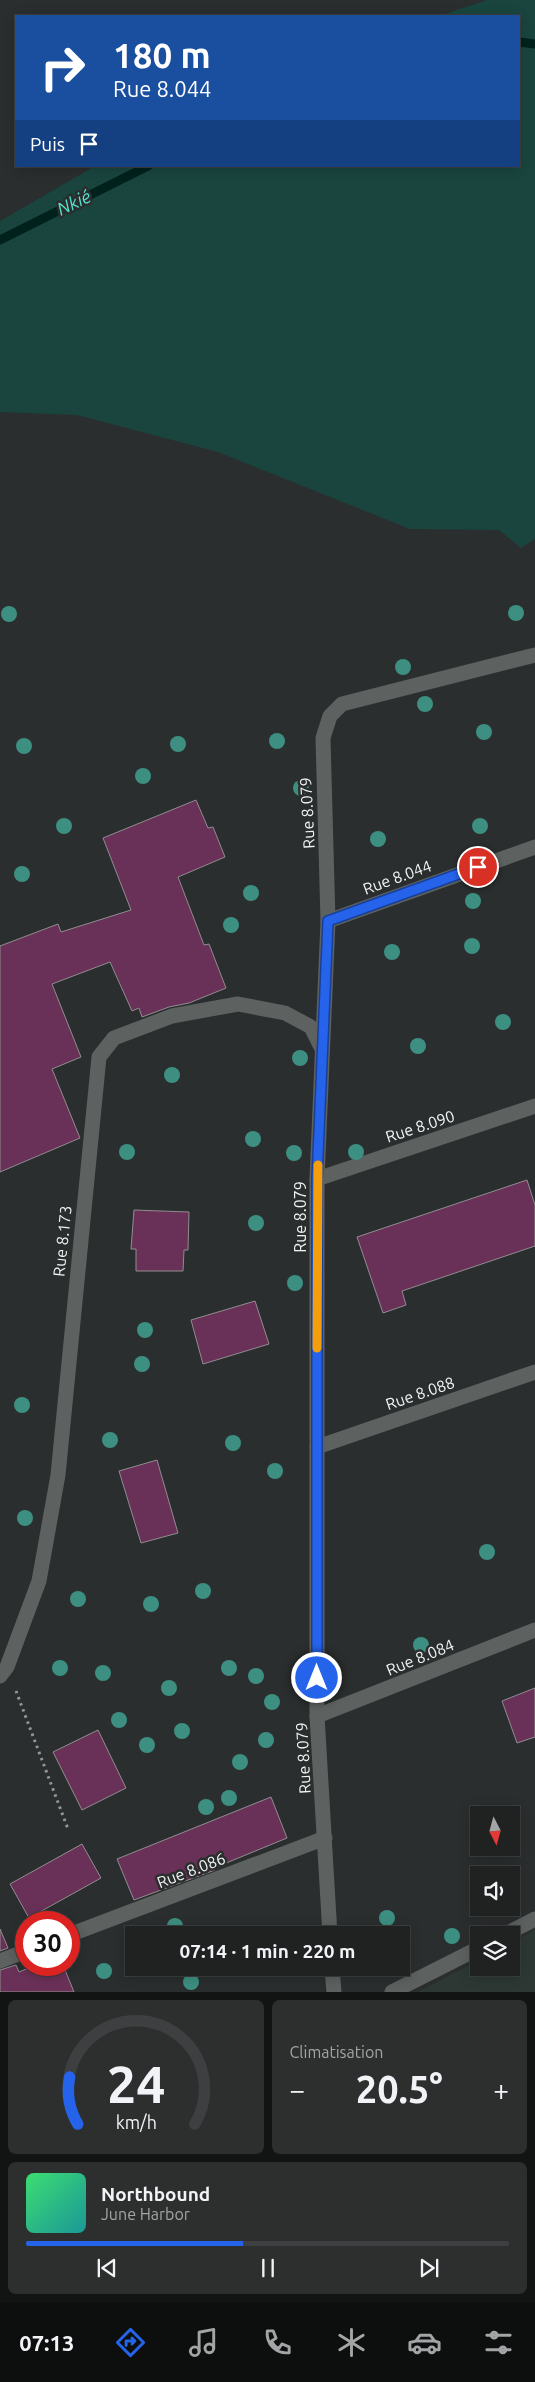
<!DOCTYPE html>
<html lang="fr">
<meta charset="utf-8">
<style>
:root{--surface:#202222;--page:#2d2f2f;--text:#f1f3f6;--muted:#a2a4a5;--line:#3d3f40;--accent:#2563eb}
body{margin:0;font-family:Ubuntu,sans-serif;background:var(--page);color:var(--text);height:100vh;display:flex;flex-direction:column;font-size:19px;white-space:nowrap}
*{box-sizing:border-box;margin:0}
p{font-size:16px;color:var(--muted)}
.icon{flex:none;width:28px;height:28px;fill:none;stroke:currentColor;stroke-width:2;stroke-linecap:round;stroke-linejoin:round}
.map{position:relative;height:1992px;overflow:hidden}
.drawer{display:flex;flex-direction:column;gap:8px;padding:8px;background:#121313;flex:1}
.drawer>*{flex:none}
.guide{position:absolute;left:15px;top:15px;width:505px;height:152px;border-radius:0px;box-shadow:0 2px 12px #0003,0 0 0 1px var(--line);background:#1a4fa0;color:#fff;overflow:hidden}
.needle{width:32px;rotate:174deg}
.buttons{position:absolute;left:470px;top:1806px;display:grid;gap:10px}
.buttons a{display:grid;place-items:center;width:50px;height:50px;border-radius:0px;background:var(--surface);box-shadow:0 2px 12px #0003,0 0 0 1px var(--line);font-size:25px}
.speed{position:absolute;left:15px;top:1911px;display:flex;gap:10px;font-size:25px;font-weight:700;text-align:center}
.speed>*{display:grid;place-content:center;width:65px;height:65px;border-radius:50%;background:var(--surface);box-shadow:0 2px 12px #0003,0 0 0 1px var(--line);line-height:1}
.speed .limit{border:8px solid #d22;background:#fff;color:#111}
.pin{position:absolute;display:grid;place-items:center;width:42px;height:42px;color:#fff;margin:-21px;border:2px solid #fff;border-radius:50%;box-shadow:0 1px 5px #0007}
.me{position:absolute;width:55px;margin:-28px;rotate:0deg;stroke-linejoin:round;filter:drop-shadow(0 0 4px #0008)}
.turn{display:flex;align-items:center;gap:18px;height:105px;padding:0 15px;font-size:22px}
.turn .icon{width:65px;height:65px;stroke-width:2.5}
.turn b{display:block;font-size:35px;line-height:42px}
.then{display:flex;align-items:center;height:48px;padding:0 15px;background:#0003;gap:10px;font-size:19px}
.big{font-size:38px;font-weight:700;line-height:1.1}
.drawer .widget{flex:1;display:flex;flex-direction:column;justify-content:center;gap:8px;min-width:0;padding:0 18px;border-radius:8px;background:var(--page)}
.drawer .dial{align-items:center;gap:0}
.dial svg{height:130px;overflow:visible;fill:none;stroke:var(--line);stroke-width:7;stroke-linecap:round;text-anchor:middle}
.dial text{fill:var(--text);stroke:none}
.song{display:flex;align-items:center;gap:15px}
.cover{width:60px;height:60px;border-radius:8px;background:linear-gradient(135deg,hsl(140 70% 55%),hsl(180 70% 35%))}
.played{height:5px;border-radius:2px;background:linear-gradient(90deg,var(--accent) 45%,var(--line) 45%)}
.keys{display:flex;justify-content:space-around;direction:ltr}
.heat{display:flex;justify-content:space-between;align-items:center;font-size:28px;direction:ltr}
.drawer .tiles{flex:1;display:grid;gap:8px;grid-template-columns:1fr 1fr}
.widget:last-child{grid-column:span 2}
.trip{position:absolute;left:125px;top:1926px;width:285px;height:50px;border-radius:0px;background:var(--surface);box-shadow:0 2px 12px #0003,0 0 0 1px var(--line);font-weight:700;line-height:50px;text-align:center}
.tab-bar{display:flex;height:80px;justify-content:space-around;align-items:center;background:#0d0e0e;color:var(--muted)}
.tab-bar .icon{width:35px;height:35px}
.tab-bar .selected{color:var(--accent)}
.tab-bar b{font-size:22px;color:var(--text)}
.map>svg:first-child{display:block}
</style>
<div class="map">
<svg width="535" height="1992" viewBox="0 0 535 1992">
<rect width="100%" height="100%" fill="#2b2e2e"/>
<polygon fill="#2d3835" points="535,1930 535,1992 418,1992 479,1960 479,1968 511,1968 511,1943"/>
<polygon fill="#19453e" points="487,0 535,0 535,539 521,548 499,530 410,529 218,452 77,415 0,412 0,221 95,166 519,166 519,16 439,16"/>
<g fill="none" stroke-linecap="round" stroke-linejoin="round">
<g stroke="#01211c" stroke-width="9">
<polyline points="519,42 535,44"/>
<polyline points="0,240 148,166"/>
</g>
</g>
<g fill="#6a3158" stroke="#908d8f">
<polygon points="196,800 208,828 213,827 225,857 178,877 204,945 209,944 226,988 189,1003 169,1007 142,1017 139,1008 132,1011 110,962 52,984 81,1057 52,1069 80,1138 0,1172 0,946 58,924 61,932 131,910 103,838"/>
<polygon points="527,1180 535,1205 535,1246 402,1291 406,1305 383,1313 357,1237"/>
<polygon points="134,1210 189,1212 188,1250 184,1250 183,1271 136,1271 136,1249 131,1249"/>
<polygon points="255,1301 269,1344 203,1364 191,1320"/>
<polygon points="157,1460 178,1533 141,1543 119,1471"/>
<polygon points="535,1688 535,1737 517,1743 502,1701"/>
<polygon points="98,1730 126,1788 82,1810 53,1752"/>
<polygon points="271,1797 287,1838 214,1868 215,1870 134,1900 117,1859"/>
<polygon points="82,1844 101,1878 29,1918 10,1884"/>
<polygon points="0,1929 8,1948 0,1951"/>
<polygon points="16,1965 19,1972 36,1965 63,1965 74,1992 0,1992 0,1970"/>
</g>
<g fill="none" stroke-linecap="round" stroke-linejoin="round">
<polyline stroke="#939695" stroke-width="3" stroke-dasharray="2.5 4" stroke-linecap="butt" points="16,1691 68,1829"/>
<g stroke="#5d6160" stroke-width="15">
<polyline points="328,921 535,847"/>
<polyline points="317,1179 535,1106"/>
<polyline points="317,1447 535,1372"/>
<polyline points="0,1676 7,1667 39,1581 58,1475 99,1057 114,1038 172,1016 238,1004 285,1013 311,1027 322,1049"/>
<polyline points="317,1716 535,1630"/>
<polyline points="69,1935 325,1838"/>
<polyline points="330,1935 317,1716 317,1179 328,921 323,738 330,716 342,704 535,655"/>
<polyline points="504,1935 535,1919"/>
<polyline points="0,1961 26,1951"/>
<polyline points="332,1968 334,1992"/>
<polyline points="392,1992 479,1948"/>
</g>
</g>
<g fill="#3d8f82">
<circle cx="516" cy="613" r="8"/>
<circle cx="9" cy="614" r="8"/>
<circle cx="403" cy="667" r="8"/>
<circle cx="425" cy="704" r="8"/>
<circle cx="484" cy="732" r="8"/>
<circle cx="277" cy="741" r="8"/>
<circle cx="178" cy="744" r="8"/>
<circle cx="24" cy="746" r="8"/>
<circle cx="143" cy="776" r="8"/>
<circle cx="301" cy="788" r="8"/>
<circle cx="64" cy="826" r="8"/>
<circle cx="480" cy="826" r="8"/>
<circle cx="378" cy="839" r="8"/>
<circle cx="22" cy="874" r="8"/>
<circle cx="251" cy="893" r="8"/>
<circle cx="473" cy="901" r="8"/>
<circle cx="231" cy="925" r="8"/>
<circle cx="472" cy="946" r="8"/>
<circle cx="392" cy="952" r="8"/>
<circle cx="503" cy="1022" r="8"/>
<circle cx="418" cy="1046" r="8"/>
<circle cx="300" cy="1058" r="8"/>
<circle cx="172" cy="1075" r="8"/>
<circle cx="253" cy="1139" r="8"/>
<circle cx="127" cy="1152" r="8"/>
<circle cx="356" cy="1152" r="8"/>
<circle cx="294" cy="1153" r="8"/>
<circle cx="256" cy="1223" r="8"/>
<circle cx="295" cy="1283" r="8"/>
<circle cx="145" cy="1330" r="8"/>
<circle cx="142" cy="1364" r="8"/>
<circle cx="22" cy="1405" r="8"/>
<circle cx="110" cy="1440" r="8"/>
<circle cx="233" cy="1443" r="8"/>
<circle cx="275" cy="1471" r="8"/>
<circle cx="25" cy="1518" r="8"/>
<circle cx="487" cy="1552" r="8"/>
<circle cx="203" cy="1591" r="8"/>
<circle cx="78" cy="1599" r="8"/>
<circle cx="151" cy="1604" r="8"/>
<circle cx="421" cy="1645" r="8"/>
<circle cx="60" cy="1668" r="8"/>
<circle cx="229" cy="1668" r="8"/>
<circle cx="103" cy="1673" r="8"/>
<circle cx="256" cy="1676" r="8"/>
<circle cx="169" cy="1688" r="8"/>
<circle cx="272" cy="1702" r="8"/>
<circle cx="119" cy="1720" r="8"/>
<circle cx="182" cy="1731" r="8"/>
<circle cx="266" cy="1740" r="8"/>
<circle cx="147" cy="1745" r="8"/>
<circle cx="240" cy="1762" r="8"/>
<circle cx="229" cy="1798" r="8"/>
<circle cx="206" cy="1807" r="8"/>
<circle cx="387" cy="1918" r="8"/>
<circle cx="175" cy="1926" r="8"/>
<circle cx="452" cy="1936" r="8"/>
<circle cx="104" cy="1971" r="8"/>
<circle cx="191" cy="1982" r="8"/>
</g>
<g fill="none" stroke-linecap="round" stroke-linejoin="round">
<defs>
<polyline id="route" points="317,1678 317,1179 328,921 478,867"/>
</defs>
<use href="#route" stroke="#184099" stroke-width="12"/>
<use href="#route" stroke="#2563eb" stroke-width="9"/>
<polyline stroke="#f59e0b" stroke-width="9" points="317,1348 318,1165"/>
</g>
<g text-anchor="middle" stroke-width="5" stroke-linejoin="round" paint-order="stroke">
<g font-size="16" fill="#f1f4f3" stroke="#2b2e2e">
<text transform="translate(307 813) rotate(-93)" y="6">Rue 8.079</text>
<text transform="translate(397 877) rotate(-20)" y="6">Rue 8.044</text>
<text transform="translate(420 1126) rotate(-18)" y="6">Rue 8.090</text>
<text transform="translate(300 1217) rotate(-90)" y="6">Rue 8.079</text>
<text transform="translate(62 1241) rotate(-84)" y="6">Rue 8.173</text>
<text transform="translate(420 1393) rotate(-19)" y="6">Rue 8.088</text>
<text transform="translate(420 1657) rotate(-22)" y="6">Rue 8.084</text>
<text transform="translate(303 1758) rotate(-93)" y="6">Rue 8.079</text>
<text transform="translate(191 1870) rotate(-21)" y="6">Rue 8.086</text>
</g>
<g font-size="18" font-style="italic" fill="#54e4cd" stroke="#2b2e2e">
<text transform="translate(74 203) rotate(-26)" y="6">Nkié</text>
</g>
</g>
</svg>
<div class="buttons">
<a><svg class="needle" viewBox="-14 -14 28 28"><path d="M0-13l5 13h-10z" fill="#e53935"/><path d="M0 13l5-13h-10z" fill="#a2a4a5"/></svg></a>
<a><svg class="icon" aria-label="sound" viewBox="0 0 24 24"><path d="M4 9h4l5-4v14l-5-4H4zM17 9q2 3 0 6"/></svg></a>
<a><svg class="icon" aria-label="layers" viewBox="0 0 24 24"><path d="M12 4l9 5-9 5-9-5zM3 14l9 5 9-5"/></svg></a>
</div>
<div class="speed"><div class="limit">30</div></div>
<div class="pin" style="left:478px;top:867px;background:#d93025"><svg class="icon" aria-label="arrive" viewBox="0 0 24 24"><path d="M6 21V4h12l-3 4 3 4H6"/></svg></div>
<svg class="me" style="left:317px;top:1678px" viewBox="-20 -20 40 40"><circle r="17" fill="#2563eb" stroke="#fff" stroke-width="3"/><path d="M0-11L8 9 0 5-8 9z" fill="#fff"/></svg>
<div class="trip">07:14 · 1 min · 220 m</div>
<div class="guide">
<div class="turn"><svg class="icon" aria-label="right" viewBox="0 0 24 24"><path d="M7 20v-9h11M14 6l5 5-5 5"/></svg><div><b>180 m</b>Rue 8.044</div></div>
<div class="then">Puis<svg class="icon" aria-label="arrive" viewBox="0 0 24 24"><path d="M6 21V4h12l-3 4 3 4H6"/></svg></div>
</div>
</div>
<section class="drawer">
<div class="tiles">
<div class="widget dial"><svg viewBox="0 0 100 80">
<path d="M14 69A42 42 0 1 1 86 69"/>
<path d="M14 69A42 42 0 0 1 9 40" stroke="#2563eb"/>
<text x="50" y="56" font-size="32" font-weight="700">24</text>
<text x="50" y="72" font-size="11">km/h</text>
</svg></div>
<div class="widget"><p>Climatisation</p>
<div class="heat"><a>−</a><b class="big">20.5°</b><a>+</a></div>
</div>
<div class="widget">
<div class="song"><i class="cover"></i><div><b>Northbound</b><p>June Harbor</p></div></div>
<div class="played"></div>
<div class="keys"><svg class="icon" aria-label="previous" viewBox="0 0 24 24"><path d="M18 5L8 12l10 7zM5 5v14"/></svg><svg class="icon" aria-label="pause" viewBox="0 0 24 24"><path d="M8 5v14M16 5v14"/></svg><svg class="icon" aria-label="next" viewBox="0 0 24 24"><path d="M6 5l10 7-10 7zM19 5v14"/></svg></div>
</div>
</div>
</section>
<nav class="tab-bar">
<b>07:13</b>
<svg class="icon selected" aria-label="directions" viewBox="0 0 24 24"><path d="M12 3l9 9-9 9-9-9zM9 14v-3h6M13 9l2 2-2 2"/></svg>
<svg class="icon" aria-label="music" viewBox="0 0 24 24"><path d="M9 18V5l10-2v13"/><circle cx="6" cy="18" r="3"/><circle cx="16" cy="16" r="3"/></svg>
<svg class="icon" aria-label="phone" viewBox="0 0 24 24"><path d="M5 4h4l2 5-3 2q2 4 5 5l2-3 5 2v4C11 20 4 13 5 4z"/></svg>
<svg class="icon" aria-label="climate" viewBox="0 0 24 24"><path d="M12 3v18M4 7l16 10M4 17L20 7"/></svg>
<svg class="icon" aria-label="car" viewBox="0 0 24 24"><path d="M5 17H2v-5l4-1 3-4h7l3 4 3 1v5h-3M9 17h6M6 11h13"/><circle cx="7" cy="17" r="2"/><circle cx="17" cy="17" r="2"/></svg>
<svg class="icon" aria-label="filters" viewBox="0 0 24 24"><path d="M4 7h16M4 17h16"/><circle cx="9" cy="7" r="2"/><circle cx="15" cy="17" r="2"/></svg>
</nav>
